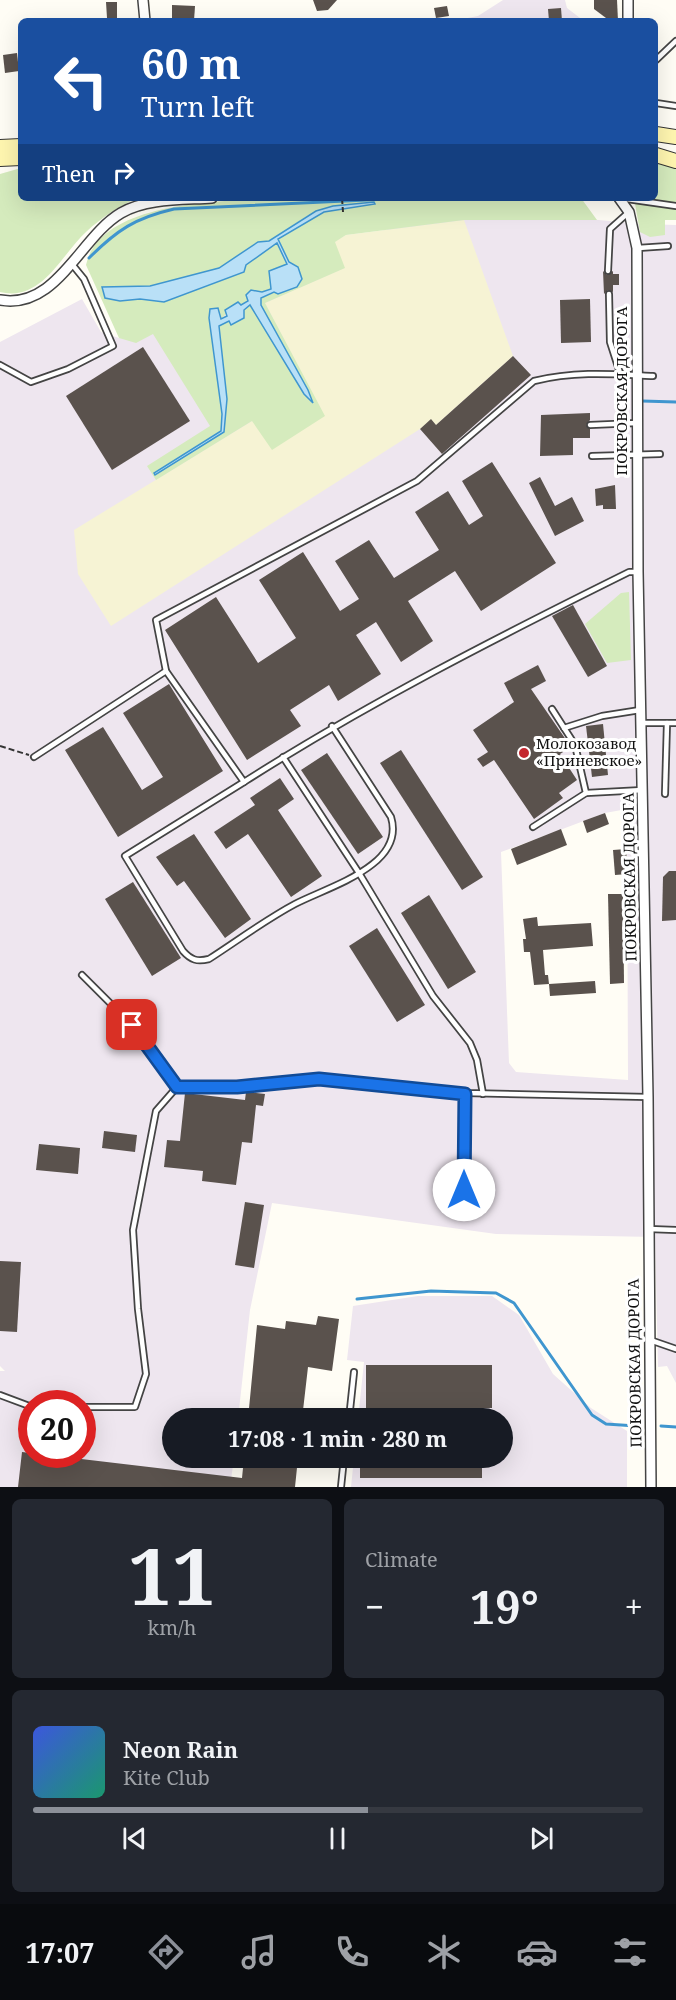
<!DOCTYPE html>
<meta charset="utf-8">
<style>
:root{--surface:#171b24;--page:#242831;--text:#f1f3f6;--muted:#9ea1a6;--line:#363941;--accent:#8c9099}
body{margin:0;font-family:"Noto Serif",serif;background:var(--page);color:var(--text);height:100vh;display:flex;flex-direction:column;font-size:22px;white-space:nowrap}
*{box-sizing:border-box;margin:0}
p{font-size:20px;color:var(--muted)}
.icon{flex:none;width:33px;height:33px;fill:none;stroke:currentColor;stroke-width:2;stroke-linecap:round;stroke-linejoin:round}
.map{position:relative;height:1487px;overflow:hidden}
.panel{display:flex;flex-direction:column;gap:12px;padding:12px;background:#0d0f14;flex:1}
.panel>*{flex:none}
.hud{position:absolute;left:18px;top:18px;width:640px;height:183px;border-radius:9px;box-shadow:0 6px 24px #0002;background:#1a4fa0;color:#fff;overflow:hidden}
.speed{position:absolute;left:18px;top:1390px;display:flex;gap:12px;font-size:30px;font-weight:700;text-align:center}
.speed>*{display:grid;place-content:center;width:78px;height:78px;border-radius:50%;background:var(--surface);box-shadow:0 6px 24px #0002;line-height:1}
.speed .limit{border:9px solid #d22;background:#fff;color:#111}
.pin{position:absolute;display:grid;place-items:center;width:51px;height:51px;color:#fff;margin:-26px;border-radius:12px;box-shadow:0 3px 9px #0006}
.me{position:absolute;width:66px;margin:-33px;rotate:0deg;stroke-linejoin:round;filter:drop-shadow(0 0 4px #0008)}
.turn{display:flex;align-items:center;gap:21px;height:126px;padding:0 24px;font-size:27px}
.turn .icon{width:78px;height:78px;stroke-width:2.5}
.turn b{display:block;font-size:42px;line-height:51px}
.then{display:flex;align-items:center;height:57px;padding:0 24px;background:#0003;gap:12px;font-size:22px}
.big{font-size:45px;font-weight:700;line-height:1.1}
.panel .tile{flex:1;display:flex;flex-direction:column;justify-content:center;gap:9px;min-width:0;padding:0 21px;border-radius:9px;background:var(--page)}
.panel .dial{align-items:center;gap:0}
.dial b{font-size:78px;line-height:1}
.song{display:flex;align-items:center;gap:18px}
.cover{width:72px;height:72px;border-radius:9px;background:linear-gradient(135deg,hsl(230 70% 55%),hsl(160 70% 35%))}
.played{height:6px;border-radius:3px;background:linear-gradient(90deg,var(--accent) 55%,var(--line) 55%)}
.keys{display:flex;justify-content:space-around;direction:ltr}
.heat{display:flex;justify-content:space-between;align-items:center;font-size:33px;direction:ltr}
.panel .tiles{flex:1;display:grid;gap:12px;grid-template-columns:1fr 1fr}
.tile:last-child{grid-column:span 2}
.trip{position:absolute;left:162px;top:1408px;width:351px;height:60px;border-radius:30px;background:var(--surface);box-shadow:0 6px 24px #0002;font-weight:700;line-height:60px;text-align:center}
.menu{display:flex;height:96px;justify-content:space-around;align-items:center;background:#090b0e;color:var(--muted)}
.menu .icon{width:42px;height:42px}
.menu .on{color:var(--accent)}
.menu b{font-size:27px;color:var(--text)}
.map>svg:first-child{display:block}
</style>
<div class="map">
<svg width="676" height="1487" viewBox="0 0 676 1487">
<rect width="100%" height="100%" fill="#fffdf5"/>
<g fill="#eee6ef" fill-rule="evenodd">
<polygon points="503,0 565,0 567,8 584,21 452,21 478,16"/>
<path d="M444,206L642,224L676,225V1383L667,1366L658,1367L655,1237L496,1234L272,1203L250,1310L238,1419H172V1458H234L230,1487H0V1371H5L0,1366V342L82,299L101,332L119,338ZM627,809L628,1080L516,1072L509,1063L501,852L605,813ZM32,1404H82V1455H32Z"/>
<polygon points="418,1296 492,1296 519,1315 553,1374 591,1408 627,1431 627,1487 351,1487 354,1458 502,1458 502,1419 358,1419 364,1362 347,1360 353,1306"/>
</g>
<polygon fill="#f6f3d4" points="464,220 513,356 436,425 431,420 420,429 111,626 78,574 74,530 252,421 324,416 265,303 344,268 334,242 346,235"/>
<g fill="#d5ebbd" fill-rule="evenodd">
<polygon points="656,160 676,166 676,220 665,220 665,235 650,237 640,232 634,198 656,198"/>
<path d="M21,168V198H137C118,207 102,217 86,232C61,255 42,302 0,292V174Z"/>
<path d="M314,198H581L597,220H464L346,235L335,242L345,268L265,303L325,416L272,450L252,421L156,480L147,466L210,426L153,334L136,343L119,338L86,265C102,192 257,201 314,198ZM333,206L340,208L324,212L278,238L289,262L274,292L261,298V306L308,390L312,402L304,394L250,304L219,326L227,399L224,432L154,473L221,431L222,414L209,318L210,309L221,319L238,302L240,306L271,289L287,264L277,243L245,265L243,272L164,302L140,299L120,301L102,287L150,286L219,268L258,242L269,241L307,216Z"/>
<polygon points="629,592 631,660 607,663 585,624 621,593"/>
</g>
<polygon fill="#b9e0f7" stroke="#3f96cf" stroke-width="1.5" points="374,202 375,204 324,212 278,239 289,262 298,267 302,279 297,287 278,294 274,292 261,298 261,305 308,390 313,403 304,394 250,305 244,310 244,318 231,325 229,321 219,326 227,399 224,432 155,475 154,473 221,431 222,414 209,318 210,309 218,308 221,319 227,316 225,310 238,302 241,305 248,301 246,295 251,290 262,292 271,289 269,271 287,264 277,243 246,265 244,272 164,302 140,299 120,301 105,298 102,287 150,286 219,268 258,242 269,241 316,211 333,206"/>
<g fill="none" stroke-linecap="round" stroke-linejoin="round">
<g stroke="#3f96cf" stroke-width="3">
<path d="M89,258C117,230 135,218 174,209L409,198"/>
<polyline points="642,401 676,402"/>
<polyline points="357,1299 431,1291 496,1293 514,1303 592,1415 606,1424 636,1426"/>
<polyline points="661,1426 676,1427"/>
</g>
</g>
<g fill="#5a524d">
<polygon points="313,0 337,0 328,10 317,11"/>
<polygon points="594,0 617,0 618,21 610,21 594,9"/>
<polygon points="106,2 117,2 117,18 107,18"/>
<polygon points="172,5 195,6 194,21 172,21"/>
<polygon points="447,6 449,16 436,18 434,8"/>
<polygon points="561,8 562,21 549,21 548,9"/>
<polygon points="17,53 19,71 5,73 3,55"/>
<polygon points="603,271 607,275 613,271 613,274 619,274 619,285 613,285 613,292 608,290 604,294"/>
<polygon points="590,299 591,342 561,343 560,300"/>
<polygon points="143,347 190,421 112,470 66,396"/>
<polygon points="513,356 531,375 442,454 420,429 431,419 436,425"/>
<polygon points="590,413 590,420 586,425 590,429 590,438 573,438 573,455 540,456 541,415"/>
<polygon points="492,462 556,563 481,611 455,571 408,601 433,641 401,662 376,622 356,635 381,674 338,701 329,685 290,710 301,726 247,760 165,630 216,597 258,663 296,638 259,580 303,552 340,611 359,599 335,561 369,540 394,578 439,550 415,512 448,491 469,525 483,516 462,481"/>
<polygon points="540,477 555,506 572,497 584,521 555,536 529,483"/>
<polygon points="615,485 616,509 603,509 603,505 596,506 595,489"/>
<polygon points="573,605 607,666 588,677 552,616"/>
<polygon points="538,665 546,681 531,689 571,747 560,754 577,780 559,793 563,798 534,819 494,760 483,767 477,759 488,752 473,730 514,702 504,683"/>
<polygon points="169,684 223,771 118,837 65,750 103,727 142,790 163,777 123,713"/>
<polygon points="603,724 608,775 592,777 586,726"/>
<polygon points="401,750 483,877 462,890 380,763"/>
<polygon points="327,753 383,837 358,854 301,770"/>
<polygon points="280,778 294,799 278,810 322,876 291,897 248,834 226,849 214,832 255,805 250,798"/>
<polygon points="605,813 609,824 587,833 583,821"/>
<polygon points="561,829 567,845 517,865 511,849"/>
<polygon points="194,834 251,919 225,938 184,881 177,886 156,857"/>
<polygon points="626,849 628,874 615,875 613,850"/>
<polygon points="669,871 676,871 676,920 662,921 663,877"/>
<polygon points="133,882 181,958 152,976 105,899"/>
<polygon points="608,894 623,894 624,983 610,984"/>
<polygon points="429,895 476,972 448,989 401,913"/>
<polygon points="537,917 538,926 591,923 593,946 543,950 545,975 548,975 549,984 534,985 530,952 524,952 523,939 526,939 523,919"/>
<polygon points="377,928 425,1005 397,1022 349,946"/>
<polygon points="595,981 596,993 550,996 549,984"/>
<polygon points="246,1092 265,1094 263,1106 256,1105 252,1143 242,1142 236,1185 202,1181 203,1171 164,1167 167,1140 180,1141 185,1093 245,1100"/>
<polygon points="104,1131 137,1135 135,1152 102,1148"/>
<polygon points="39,1144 80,1148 78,1174 36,1170"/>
<polygon points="245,1202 264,1205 254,1268 235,1265"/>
<polygon points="0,1261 21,1262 17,1332 0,1331"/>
<polygon points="318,1316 339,1319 332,1371 308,1367 302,1419 248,1419 257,1325 285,1329 286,1321 316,1325"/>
<rect x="366" y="1365" width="126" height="43"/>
<polygon points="22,1452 242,1478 244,1458 298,1458 295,1487 18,1487"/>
<rect x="360" y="1458" width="122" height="20"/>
</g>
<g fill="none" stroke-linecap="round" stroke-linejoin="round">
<defs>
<g id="lane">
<polyline points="656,60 676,41"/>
<polyline points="656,103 676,106"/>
<polyline points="620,198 676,206"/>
<polyline points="638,248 668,246"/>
<polyline points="608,271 610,229 629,212"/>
<polyline points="609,294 610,342 620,373"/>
<polyline points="0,365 31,382 68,369 113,346 84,279 71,263"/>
<polyline points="590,425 637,423"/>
<polyline points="592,456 660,454"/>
<path d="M638,572H629C498,637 368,703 244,782L166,671L156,620L417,481L534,381C576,371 611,374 653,376"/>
<polyline points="642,723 676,723"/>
<polyline points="564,728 602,716 640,710"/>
<polyline points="34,757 166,671"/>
<polyline points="283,757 359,873 433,996 470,1043 477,1060 483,1094"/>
<path d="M244,782L125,856L183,951C191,960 197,962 209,959C237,941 265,920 295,904C327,887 406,866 391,817L332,726"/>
<polyline points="586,793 643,790"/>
<polyline points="665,794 667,723"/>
<polyline points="533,827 586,793 575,745 552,709"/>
<polyline points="82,975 132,1025 177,1087"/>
<polyline points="464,1190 465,1093"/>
<polyline points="649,1229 676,1230"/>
<polyline points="650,1340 676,1349"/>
<polyline points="0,1395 32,1407"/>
<polyline points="82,1407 135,1407 146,1374 138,1309 133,1230 156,1111 177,1087 237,1087 319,1079 465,1093 648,1097"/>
<polyline points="349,1419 354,1372"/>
<polyline points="341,1487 344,1458"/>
</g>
<g id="street">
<polyline points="143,0 145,21"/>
<polyline points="628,0 628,21"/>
<polyline points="619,198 629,212 637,248 638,572 648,1097 651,1487"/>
<path d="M0,300C57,310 80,237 121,213C147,198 183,200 212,198"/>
</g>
<g id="secondary">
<polyline points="656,134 676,137"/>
<polyline points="0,147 21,146"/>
<polyline points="656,155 676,161"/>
<polyline points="0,159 21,158"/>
</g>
</defs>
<use href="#lane" stroke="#444" stroke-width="8"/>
<use href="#street" stroke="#444" stroke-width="12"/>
<use href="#secondary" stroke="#333" stroke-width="16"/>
<g stroke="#333" stroke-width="2" stroke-dasharray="6 3" stroke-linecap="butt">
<polyline points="342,198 343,212"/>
<polyline points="0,746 29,755"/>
</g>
<use href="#lane" stroke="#fff" stroke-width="4.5"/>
<use href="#street" stroke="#fff" stroke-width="9"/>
<use href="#secondary" stroke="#fff6b0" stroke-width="14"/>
</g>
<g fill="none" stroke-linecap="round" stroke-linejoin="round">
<defs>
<polyline id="route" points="132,1025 177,1087 237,1087 319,1079 465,1094 464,1190"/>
</defs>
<use href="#route" stroke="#114b97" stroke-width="15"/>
<use href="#route" stroke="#1a73e8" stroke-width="10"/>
</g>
<circle fill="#c4262e" stroke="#fff" stroke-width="2" cx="524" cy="753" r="6"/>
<g text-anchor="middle" stroke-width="6" stroke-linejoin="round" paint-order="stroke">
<g font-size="15" fill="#111" stroke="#fff">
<text transform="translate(622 391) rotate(-90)" y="5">ПОКРОВСКАЯ ДОРОГА</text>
<text transform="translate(630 877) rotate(-91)" y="5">ПОКРОВСКАЯ ДОРОГА</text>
<text transform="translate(635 1363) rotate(-91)" y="5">ПОКРОВСКАЯ ДОРОГА</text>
</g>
<g font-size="15" fill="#111" stroke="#fff" text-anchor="start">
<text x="536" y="749">Молокозавод<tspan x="536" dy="17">«Приневское»</tspan></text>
</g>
</g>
</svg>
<div class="speed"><div class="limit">20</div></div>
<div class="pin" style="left:132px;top:1025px;background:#d93025"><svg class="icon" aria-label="arrive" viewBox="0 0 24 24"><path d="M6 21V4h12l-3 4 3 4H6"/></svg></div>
<svg class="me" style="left:464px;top:1190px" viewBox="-20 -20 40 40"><circle r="19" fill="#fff"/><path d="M0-13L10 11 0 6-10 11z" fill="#1a73e8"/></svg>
<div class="trip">17:08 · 1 min · 280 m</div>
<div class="hud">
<div class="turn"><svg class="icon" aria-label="left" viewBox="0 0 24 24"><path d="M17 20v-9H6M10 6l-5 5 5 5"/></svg><div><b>60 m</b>Turn left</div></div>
<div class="then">Then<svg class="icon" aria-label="right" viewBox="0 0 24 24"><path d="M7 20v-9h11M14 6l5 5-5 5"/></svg></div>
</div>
</div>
<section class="panel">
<div class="tiles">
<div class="tile dial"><b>11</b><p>km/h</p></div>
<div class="tile"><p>Climate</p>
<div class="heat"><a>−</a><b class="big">19°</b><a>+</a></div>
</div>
<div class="tile">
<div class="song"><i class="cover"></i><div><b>Neon Rain</b><p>Kite Club</p></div></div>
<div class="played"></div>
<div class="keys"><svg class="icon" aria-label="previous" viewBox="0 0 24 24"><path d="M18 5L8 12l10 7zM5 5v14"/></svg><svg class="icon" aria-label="pause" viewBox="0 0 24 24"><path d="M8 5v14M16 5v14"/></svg><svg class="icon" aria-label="next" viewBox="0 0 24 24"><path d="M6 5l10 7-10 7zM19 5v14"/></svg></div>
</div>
</div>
</section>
<nav class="menu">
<b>17:07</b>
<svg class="icon on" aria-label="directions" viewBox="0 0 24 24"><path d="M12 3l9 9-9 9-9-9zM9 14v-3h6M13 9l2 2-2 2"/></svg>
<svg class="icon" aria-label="music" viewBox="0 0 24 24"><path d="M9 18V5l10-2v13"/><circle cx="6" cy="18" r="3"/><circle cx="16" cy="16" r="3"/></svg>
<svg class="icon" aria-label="phone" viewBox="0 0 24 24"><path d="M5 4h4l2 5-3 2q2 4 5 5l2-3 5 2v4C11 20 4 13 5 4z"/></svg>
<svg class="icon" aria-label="climate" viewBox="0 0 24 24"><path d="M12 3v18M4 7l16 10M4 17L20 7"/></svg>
<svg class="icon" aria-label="car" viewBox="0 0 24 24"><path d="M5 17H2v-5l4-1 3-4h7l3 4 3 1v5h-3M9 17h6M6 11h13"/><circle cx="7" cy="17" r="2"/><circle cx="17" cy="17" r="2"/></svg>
<svg class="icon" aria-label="filters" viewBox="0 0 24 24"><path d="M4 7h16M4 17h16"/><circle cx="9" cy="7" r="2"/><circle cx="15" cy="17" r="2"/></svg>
</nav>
